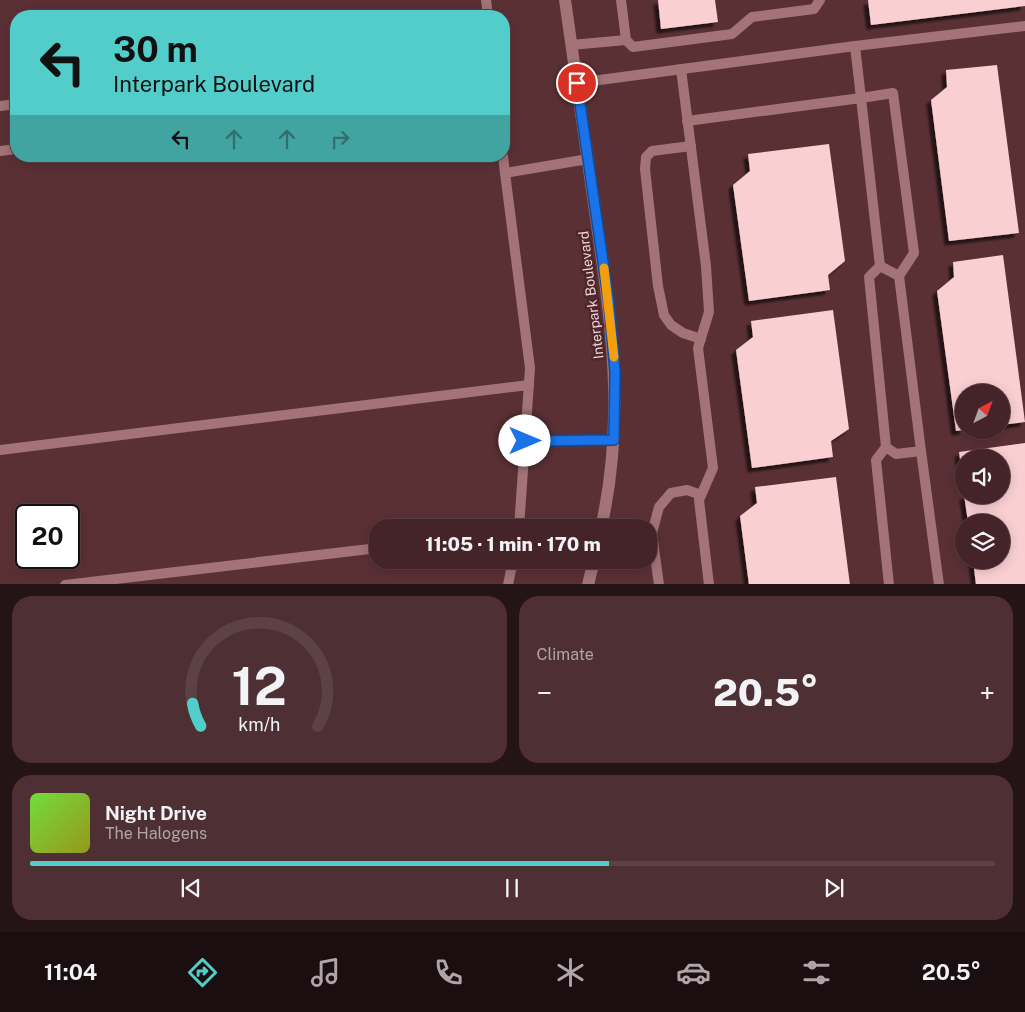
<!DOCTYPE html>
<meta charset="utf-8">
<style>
:root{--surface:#442428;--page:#4e3034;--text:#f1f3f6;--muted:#afa4a8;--line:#5c4145;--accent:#53cdca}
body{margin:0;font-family:"Public Sans",sans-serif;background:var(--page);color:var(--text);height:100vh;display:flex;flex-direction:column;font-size:19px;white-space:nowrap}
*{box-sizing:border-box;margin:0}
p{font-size:16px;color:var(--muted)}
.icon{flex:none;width:28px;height:28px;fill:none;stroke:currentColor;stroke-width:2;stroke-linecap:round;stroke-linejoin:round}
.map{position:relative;height:584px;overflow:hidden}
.panel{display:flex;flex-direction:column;gap:12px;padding:12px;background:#251416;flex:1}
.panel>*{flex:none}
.top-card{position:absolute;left:10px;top:10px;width:500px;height:152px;border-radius:20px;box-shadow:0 2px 12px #0003,0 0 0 1px var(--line);background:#53cdca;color:#111;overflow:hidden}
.needle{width:32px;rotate:41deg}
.buttons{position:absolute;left:955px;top:384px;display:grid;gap:10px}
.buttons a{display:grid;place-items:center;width:55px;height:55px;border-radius:50%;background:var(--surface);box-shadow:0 2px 12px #0003,0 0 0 1px var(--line);font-size:25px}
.speed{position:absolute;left:15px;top:504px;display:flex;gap:10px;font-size:25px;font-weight:700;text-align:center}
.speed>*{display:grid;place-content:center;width:65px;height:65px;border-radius:50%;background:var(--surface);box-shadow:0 2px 12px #0003,0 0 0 1px var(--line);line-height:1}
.speed .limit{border:2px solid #111;border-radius:8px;background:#fff;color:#111}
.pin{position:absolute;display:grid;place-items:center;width:42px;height:42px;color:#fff;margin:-21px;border:2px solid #fff;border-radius:50%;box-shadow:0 1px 5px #0007}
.me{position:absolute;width:55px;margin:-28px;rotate:90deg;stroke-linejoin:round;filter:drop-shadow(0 0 4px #0008)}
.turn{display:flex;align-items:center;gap:18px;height:105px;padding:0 20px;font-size:22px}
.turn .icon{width:65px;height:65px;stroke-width:2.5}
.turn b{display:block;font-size:35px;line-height:42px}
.lanes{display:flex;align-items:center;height:48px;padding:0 20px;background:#0003;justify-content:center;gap:25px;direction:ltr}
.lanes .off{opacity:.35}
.big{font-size:38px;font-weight:800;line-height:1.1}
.panel .widget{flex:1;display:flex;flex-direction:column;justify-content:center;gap:8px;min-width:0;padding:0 18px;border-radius:20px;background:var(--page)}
.panel .dial{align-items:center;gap:0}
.dial svg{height:130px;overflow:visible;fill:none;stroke:var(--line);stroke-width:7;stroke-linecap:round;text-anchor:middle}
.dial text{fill:var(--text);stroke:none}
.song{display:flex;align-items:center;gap:15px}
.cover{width:60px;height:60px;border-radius:8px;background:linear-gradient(135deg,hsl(100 70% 55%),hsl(60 70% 35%))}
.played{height:5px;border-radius:2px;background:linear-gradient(90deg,var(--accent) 60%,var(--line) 60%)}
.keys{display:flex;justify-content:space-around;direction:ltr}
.heat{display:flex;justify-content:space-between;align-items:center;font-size:28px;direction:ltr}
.panel .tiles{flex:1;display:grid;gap:12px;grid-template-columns:1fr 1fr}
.widget:last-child{grid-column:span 2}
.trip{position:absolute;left:369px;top:519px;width:288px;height:50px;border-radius:20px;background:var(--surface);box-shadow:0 2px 12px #0003,0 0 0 1px var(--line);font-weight:800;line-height:50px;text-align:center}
.menu{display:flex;height:80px;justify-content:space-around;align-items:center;background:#1b0e10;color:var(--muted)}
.menu .icon{width:35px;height:35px}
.menu .current{color:var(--accent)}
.menu b{font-size:22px;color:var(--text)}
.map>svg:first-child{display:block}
</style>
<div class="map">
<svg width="1025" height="585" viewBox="0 0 1025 585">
<defs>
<filter id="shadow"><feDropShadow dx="-4.5" dy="4.5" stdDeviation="1" flood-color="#0009"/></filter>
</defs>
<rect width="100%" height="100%" fill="#5a3035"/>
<g fill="#facfd2" filter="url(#shadow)">
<polygon points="658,0 715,0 718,22 661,29"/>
<polygon points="868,0 1025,0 1025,6 871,25"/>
<polygon points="997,65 1019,233 949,241 931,100 947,87 946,70"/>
<polygon points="829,144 845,261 828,275 830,290 749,301 733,185 750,171 748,154"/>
<polygon points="1003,255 1025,422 1001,425 1001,392 964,392 964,430 956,431 937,291 954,277 953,262"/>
<polygon points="833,310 849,429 831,441 833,457 752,468 736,350 753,337 751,321"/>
<polygon points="1025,443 1025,585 976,585 973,560 1001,560 1001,522 968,522 964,495 1001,495 1001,458 964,458 963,481 959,452"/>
<polygon points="836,477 850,585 749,585 740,516 757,503 755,487"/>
</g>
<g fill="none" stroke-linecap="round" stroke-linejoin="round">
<g stroke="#a37377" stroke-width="10">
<polyline points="486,0 488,16"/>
<polyline points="621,0 626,40 633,47 732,34 752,17 814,9 820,0"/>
<polyline points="571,45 626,40"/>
<polyline points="681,69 706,266 709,312 698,348 713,468 699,500 709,585"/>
<polyline points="577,83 855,46 1025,26"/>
<polyline points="0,106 16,104"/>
<polyline points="687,121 861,98 855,46"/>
<polyline points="691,146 652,151 646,157 645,169 658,286 664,315 671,325 683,333 701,339"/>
<polyline points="0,151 16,149"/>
<polyline points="503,156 505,173"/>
<polyline points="880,266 899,276 921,451 896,454 886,447"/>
<polyline points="525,441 530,368 505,173 588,159"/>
<polyline points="0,450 529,385"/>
<polyline points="921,451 939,585"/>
<polyline points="519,528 525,441 614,441"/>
<polyline points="65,585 378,548"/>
<polyline points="508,585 513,560"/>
<polyline points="659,585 652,533 659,507 671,493 687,490 701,495"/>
<polyline points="889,585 876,460 886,447 869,277 880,266 861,98 893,93 914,253 899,276"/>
</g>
<g stroke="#a37377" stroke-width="12">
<path d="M565,0C575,70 585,140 595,211C611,319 626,419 601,528"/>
<polyline points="588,585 594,560"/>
</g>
</g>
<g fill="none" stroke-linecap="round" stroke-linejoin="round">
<defs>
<polyline id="route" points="525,441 614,440 615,372 609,303 577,83"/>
</defs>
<use href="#route" stroke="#114b97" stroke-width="12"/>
<use href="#route" stroke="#1a73e8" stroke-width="9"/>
<polyline stroke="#f59e0b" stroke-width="9" points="604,268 614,357"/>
</g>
<g text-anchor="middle" stroke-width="5" stroke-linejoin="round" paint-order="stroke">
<g font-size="14" fill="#efd4d5" stroke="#4e262b">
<text transform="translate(591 295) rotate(-97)" y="5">Interpark Boulevard</text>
</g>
</g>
</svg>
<div class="buttons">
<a><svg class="needle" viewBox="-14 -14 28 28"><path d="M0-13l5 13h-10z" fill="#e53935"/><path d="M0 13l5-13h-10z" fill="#afa4a8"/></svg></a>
<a><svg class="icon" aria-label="sound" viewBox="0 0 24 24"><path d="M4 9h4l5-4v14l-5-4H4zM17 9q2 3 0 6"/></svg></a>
<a><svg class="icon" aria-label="layers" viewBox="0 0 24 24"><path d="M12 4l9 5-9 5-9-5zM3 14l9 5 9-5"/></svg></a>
</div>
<div class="speed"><div class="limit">20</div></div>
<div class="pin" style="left:577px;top:83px;background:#d93025"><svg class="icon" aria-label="arrive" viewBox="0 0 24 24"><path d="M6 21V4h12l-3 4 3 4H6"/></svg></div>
<svg class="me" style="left:525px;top:441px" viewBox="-20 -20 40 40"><circle r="19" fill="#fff"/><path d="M0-13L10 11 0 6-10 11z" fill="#1a73e8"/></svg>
<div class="trip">11:05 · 1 min · 170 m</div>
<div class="top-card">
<div class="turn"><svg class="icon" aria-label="left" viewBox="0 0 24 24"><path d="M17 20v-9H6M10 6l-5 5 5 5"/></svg><div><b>30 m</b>Interpark Boulevard</div></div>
<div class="lanes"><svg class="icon" aria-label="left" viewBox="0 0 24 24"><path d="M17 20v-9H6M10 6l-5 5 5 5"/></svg><svg class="icon off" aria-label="ahead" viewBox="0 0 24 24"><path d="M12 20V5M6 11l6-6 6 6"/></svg><svg class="icon off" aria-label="ahead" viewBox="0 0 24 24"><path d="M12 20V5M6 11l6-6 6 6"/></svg><svg class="icon off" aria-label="right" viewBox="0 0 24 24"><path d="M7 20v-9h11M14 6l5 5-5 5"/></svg></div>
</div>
</div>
<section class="panel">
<div class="tiles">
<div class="widget dial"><svg viewBox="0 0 100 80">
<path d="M14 69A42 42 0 1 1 86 69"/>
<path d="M14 69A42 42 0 0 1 9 55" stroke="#53cdca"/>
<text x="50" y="56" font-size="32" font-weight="700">12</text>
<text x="50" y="72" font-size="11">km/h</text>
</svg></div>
<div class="widget"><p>Climate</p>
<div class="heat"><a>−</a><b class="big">20.5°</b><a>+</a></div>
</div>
<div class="widget">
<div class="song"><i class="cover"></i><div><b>Night Drive</b><p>The Halogens</p></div></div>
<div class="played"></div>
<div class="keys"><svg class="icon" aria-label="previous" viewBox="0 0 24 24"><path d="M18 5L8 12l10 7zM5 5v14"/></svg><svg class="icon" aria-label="pause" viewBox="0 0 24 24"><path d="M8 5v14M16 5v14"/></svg><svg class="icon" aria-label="next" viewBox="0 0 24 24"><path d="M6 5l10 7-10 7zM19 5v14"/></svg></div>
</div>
</div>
</section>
<nav class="menu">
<b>11:04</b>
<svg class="icon current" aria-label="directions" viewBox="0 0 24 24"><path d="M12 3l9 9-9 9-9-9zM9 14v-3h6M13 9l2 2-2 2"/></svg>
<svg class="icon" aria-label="music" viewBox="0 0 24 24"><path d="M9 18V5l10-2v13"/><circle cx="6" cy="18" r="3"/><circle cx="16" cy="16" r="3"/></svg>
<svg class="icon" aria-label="phone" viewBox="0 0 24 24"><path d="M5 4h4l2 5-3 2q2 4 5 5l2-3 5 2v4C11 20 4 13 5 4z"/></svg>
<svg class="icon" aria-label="climate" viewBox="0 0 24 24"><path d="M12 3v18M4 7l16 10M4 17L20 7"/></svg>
<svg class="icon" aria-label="car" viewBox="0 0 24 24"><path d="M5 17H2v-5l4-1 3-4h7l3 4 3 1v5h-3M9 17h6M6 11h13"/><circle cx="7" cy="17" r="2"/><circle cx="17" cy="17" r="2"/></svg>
<svg class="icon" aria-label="filters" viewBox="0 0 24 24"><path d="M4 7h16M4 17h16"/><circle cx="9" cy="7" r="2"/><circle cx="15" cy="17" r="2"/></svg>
<b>20.5°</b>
</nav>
